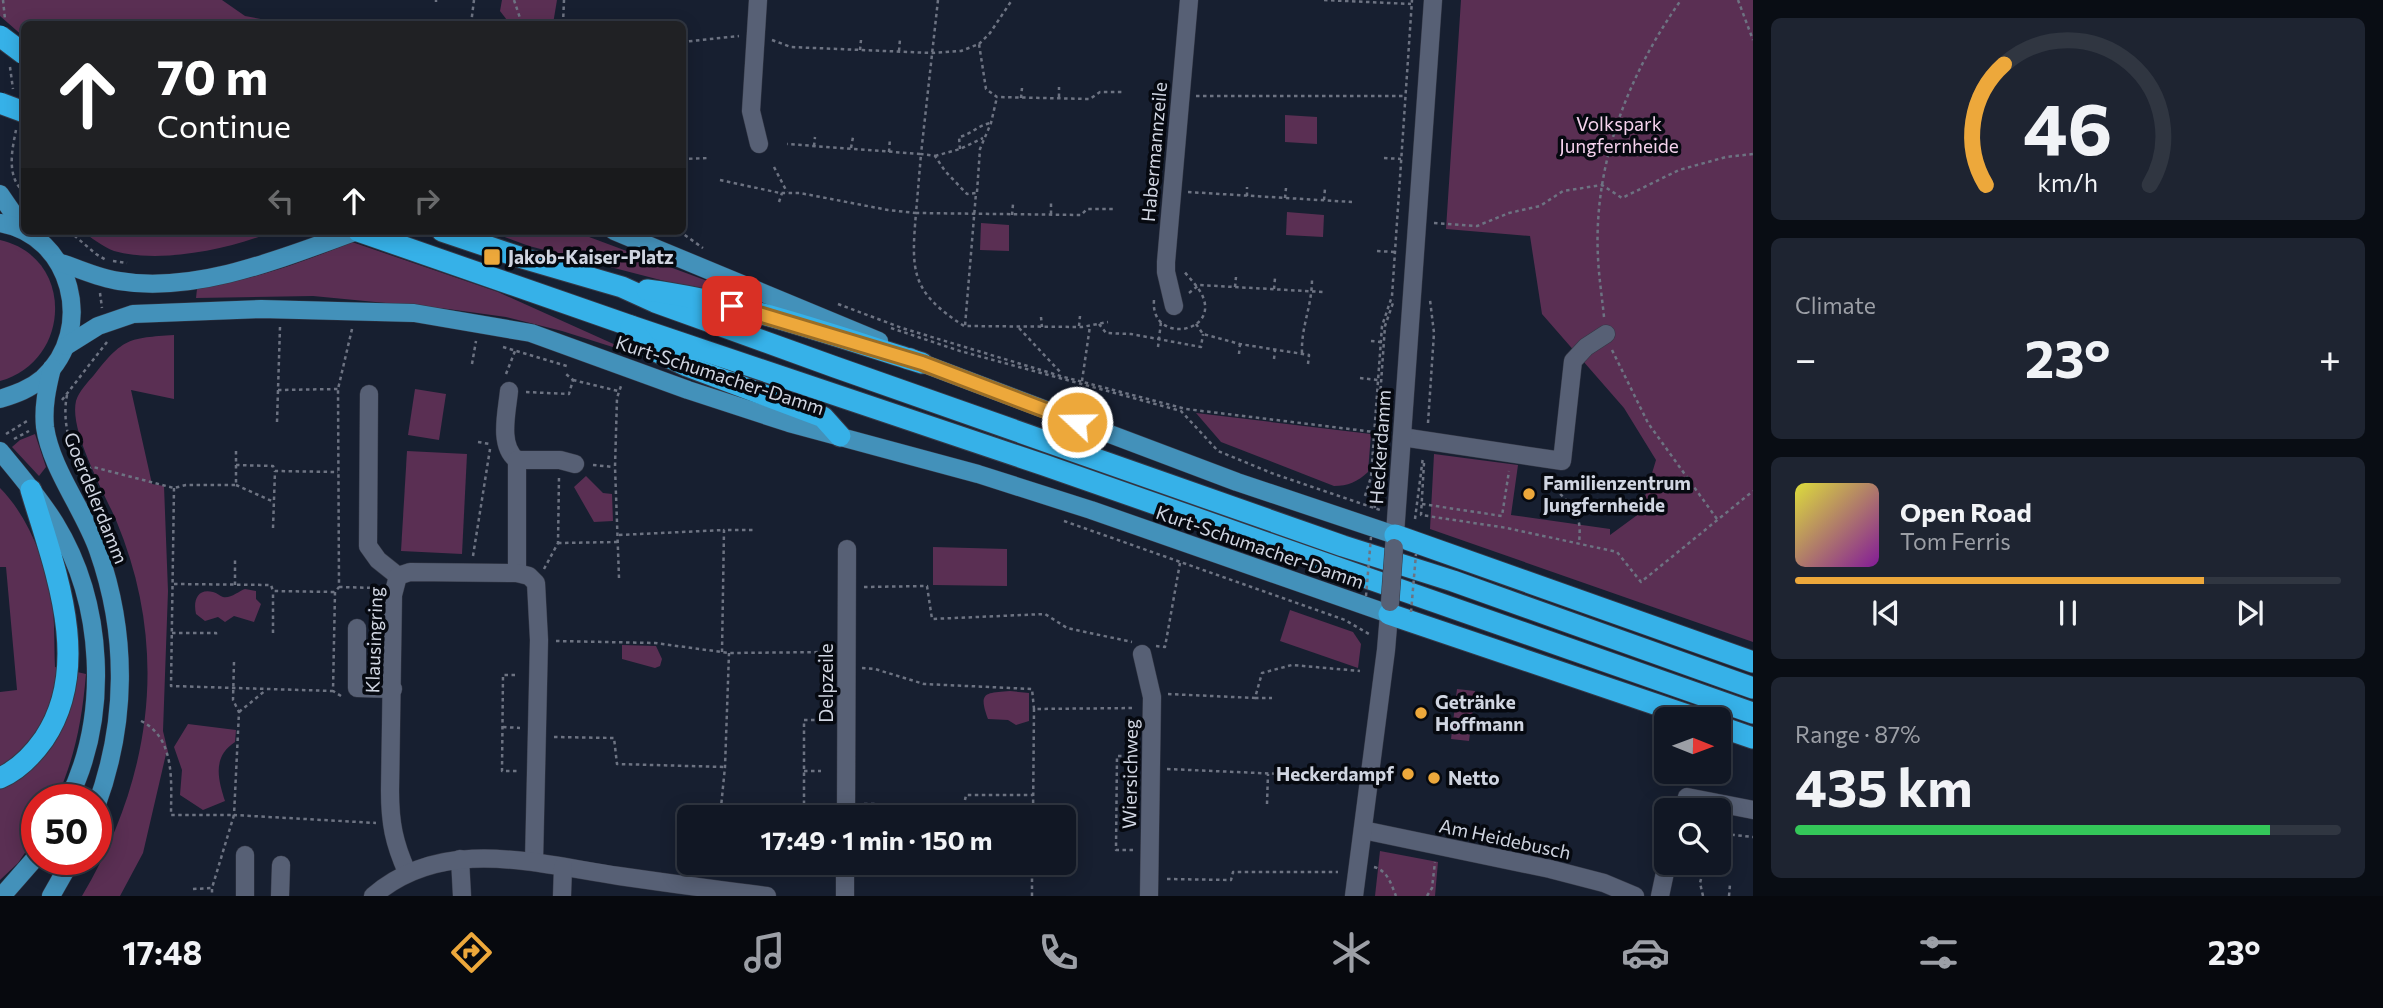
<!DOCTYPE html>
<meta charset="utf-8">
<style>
:root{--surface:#111724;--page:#1e2431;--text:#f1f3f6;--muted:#9c9fa6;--line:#303641;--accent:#eda83b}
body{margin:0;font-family:Commissioner,sans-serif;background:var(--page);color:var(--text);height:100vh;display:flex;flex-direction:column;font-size:26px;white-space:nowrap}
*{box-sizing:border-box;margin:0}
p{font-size:23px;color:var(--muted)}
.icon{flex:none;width:38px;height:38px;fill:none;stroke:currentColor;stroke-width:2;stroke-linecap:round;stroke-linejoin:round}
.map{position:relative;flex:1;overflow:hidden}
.panel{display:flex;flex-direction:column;gap:18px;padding:18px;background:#090d14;width:630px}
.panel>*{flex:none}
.hud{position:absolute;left:21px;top:21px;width:665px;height:214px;border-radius:10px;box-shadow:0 4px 18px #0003,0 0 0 2px var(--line);background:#202124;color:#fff;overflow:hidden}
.needle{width:46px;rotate:91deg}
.fabs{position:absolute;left:1654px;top:707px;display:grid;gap:14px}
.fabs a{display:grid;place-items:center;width:77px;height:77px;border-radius:10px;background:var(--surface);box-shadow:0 4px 18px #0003,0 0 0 2px var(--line);font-size:35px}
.speed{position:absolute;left:21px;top:784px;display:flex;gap:14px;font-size:35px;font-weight:700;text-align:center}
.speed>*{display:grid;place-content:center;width:91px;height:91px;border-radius:50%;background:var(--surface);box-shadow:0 4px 18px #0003,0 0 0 2px var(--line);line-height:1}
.speed .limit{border:10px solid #d22;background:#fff;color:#111}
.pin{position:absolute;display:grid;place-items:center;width:60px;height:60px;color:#fff;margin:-30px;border-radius:14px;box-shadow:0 4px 10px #0006}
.me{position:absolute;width:77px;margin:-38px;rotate:291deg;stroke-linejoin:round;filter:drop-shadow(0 0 5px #0008)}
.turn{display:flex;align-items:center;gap:24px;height:147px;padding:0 21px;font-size:32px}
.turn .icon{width:91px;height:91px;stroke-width:2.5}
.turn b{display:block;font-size:49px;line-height:60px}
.lanes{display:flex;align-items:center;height:66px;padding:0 21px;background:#0003;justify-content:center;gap:35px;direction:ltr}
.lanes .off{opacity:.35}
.big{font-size:52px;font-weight:700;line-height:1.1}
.panel .tile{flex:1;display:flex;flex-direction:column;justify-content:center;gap:10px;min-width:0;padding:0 24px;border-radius:10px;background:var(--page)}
.panel .dial{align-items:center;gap:0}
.dial svg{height:182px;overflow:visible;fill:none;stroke:var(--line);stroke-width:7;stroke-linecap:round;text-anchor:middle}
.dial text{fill:var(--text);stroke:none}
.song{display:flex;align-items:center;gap:21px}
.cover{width:84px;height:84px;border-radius:10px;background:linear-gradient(135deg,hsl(60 70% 55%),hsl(290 70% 35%))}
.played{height:7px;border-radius:4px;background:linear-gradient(90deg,var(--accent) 75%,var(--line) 75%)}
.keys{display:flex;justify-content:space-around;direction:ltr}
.heat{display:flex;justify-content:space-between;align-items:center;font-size:38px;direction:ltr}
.charge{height:10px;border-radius:5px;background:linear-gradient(90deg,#34c759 87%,var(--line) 0)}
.trip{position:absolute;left:677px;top:805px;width:399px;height:70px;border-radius:10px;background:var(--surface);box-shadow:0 4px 18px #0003,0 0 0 2px var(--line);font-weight:700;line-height:70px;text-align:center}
.tab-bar{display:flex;height:112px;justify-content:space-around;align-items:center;background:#07090e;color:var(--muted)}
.tab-bar .icon{width:49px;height:49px}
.tab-bar .on{color:var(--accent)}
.tab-bar b{font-size:32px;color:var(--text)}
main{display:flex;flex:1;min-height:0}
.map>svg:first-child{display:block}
</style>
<main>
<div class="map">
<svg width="1753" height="896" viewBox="0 0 1753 896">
<rect width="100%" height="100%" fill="#171f30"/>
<g fill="#5a2f53">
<polygon points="0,0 222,0 245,16 288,24 24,24 24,37 0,16"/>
<polygon points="502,0 557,0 553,24 510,24 500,11"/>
<polygon points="1461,0 1753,0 1753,642 1430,529 1434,454 1518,465 1511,515 1610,529 1610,535 1640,513 1656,460 1624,408 1542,314 1530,236 1446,229"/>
<polygon points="1285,115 1317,117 1317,144 1285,142"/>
<polygon points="1287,212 1324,215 1323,237 1286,235"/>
<polygon points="981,223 1009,225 1009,251 980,250"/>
<path d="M81,231H274C231,249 160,264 114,251C103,247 91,237 81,231Z"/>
<polygon points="489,231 573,231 804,317 529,246"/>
<path d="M0,240C75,257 72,361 0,381Z"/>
<path d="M352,242L498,292L638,355L562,331L506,317L448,309L313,296L196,298L197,289C254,279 299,264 352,242Z"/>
<path d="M174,335V399L131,390L152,484L164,486L168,591L163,731L168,752L166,754L143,853L120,896H82C152,778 170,649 116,520C104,492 69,431 76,401C79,391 88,382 94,375C123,338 129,338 174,335Z"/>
<polygon points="415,389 446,394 439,440 408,435"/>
<path d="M1196,413L1371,434L1368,472C1357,482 1348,486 1334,486L1221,442Z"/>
<polygon points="35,434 46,467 39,476 12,447 20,440"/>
<polygon points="407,451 467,454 462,554 401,551"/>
<polygon points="586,476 603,493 612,494 613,521 594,522 574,487"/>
<path d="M0,488C28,516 46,562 52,601C55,622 54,645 55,667L86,674C82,721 75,757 56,800H37V835L18,863L0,880V692L17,690L6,567H0Z"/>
<polygon points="933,547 1007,549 1007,586 933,585"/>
<path d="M245,589L256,591V599L261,604L254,622L234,616L225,622L218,617L205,621L196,614C193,601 197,588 213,592C217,593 220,596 223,597C230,599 239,591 245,589Z"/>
<polygon points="1290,610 1353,632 1361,644 1358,668 1280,641"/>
<polygon points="622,645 656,646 662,659 660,666 655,668 622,659"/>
<polygon points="1457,689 1475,691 1469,741 1451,739"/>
<path d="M1010,691L1029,693V721L1016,725L1008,720L988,719C978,692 985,693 1010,691Z"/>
<path d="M188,724L236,730L235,742C212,757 218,779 225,801L203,810L180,795L182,770L174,747Z"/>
<polygon points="1380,851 1438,862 1435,896 1375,896"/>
</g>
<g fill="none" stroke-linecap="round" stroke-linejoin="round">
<defs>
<g id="minor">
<polyline points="758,0 751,111 759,144"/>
<polyline points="1174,306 1166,272 1166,262 1189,0"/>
<path d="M509,391C507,412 498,446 517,460"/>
<polyline points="369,394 368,546 378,560 398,576"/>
<polyline points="1402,437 1562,461 1573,361 1586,347 1606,334"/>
<polyline points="1394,548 1433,0"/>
<polyline points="517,573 517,460 560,460 575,464"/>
<polyline points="357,628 357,688 393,689"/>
<polyline points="1142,654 1152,697 1149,896"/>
<polyline points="1684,810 1687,797 1753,810"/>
<polyline points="846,817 847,549"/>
<polyline points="1363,830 1550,869 1604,883 1635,896"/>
<polyline points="460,859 462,896"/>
<path d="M407,872C394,843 390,823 390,791L393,595L398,576L410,572L517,573L529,576L536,583L539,640L534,862"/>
<polyline points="245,896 245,855"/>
<polyline points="280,896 281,865"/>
<path d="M373,896C444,835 536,864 619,876C668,883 717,890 767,896"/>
<polyline points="562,896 563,867"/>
<polyline points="845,896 845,863"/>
<polyline points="1354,896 1386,650 1390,602"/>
<polyline points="1660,896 1667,863"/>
</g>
<g id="major">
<polyline points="0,194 24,229"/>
<path d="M0,223C72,235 96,330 43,378C30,389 16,394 0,399"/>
<polyline points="614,231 879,341"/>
<path d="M58,262C78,268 98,278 119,281C197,294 285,257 357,231"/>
<polyline points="66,346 98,326 133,314 261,309 414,313 531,333 688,390 789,423 978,474 1091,510 1389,614"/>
<polyline points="910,357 922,363 1237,482 1395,535"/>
<path d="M52,368C47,388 43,407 45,427C51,469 84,510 98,550C128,635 127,723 96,807"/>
<path d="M0,451C19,474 39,497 55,523C104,603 110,715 68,800"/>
<polyline points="2,896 37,856"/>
<polyline points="51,896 72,859"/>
</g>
<g id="highway">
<polyline points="358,231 631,326 1044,465 1753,713"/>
<polyline points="442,231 519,257 622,287 655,302 835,367 1343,546 1453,581 1753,688"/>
<path d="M647,290C741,302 832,335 922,363"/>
<polyline points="631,326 645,346 687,366 823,417 840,436"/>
<polyline points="1395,535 1753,662"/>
<polyline points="1389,614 1699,719"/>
<polyline points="1718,726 1753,738"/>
<path d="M0,778C18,770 32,756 44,739C94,665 54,567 31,490"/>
</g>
</defs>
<use href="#minor" stroke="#353947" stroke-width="19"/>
<use href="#major" stroke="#353947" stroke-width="19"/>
<use href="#highway" stroke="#353947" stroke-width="23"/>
<g stroke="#6d7382" stroke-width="2.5" stroke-dasharray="3.5 3.5" stroke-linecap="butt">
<polyline points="3,0 5,19"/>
<polyline points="514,0 522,24"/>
<polyline points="938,0 921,154 935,156 945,171 967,194 976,193 965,326 1082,327 1108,322"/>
<polyline points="1324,0 1411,4"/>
<polyline points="1738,0 1753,40"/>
<polyline points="436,2 436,0"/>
<polyline points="471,24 474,0"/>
<polyline points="563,24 564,0"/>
<polyline points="772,40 791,47 932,53 961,51 979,44 986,89 997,97 1090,99 1100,92 1122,92"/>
<polyline points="682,42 739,36"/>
<polyline points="979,44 990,33 1012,0"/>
<polyline points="860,50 861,40"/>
<polyline points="899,51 900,39"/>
<polyline points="10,67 13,89"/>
<polyline points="1196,96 1406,96"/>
<polyline points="1059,97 1059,87"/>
<polyline points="1021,98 1022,88"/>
<path d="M16,130C12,150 6,177 24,192"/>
<polyline points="814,146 815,137"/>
<polyline points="851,148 853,137"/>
<path d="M960,149L959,137C972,134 978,125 991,123"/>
<polyline points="889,152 890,138"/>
<polyline points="935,156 960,149 983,138"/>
<polyline points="1384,158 1401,159"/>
<polyline points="682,159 710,158"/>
<polyline points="774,167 787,192"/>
<polyline points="720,180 780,193 800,193 888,210 916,213 921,154 787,144"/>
<polyline points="977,192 980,149 991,123 997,97"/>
<polyline points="1188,192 1352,202"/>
<polyline points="1247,196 1247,187"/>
<polyline points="1285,198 1286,188"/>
<polyline points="1324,200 1325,188"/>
<polyline points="779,202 782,193"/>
<polyline points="1051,214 1051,203"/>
<polyline points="1012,215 1013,204"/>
<polyline points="1434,223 1477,226 1509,213 1540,206 1563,191 1602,185 1622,198 1679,170 1726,157 1753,154"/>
<polyline points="69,231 96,254 106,260"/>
<polyline points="665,231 673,236"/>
<polyline points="679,231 703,248"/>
<polyline points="1377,251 1395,252"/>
<polyline points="113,261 127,263"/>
<polyline points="1235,287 1236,277"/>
<polyline points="1274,289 1275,278"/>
<polyline points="100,293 102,308"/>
<polyline points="1189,293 1199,285 1323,292"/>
<path d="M1154,300C1150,344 1218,334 1203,297C1199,287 1189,278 1183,270"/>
<polyline points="838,304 902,328 1064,377 1186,409 1374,432"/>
<polyline points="1041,317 1042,327"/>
<path d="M1604,317C1602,297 1599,278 1598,258C1593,165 1628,75 1681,0"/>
<polyline points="1099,324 1106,333 1131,334 1201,347 1203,334"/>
<polyline points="1196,324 1203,334 1240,344 1309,355 1308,364"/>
<path d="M964,326C911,292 911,272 916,213L1081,215L1087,209H1113"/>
<polyline points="1079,326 1080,316"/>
<polyline points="280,327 278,390 338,389"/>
<polyline points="891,328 960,351 1181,411 1218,451 1274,474 1380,510"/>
<polyline points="1019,328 1062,374"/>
<polyline points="1371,341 1381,342"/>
<polyline points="503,347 570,367"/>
<polyline points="1158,347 1161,322"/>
<polyline points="1612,350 1648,423 1717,519"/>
<path d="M1302,353C1301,326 1312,307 1312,279"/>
<polyline points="1239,354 1240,344"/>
<polyline points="1274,359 1275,350"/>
<polyline points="472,364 476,341"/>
<polyline points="506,374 515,351"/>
<polyline points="1360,378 1378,380"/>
<polyline points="573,380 618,391"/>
<polyline points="1082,381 1090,326"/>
<polyline points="526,392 569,394 573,380 566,374"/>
<path d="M67,395C61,426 73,455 86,483"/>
<polyline points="62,400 107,342"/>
<polyline points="277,422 278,390"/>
<polyline points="1428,423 1434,333 1430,300"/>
<polyline points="6,434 27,421"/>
<polyline points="14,439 29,431"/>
<polyline points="478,442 490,444"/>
<polyline points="1424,463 1421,515 1507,528 1617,552 1641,582 1753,491"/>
<polyline points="236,465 273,466 275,471 338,472"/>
<polyline points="593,465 614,467"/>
<polyline points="88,469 93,467 174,488 186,485 236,485 236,449"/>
<polyline points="236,485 274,502"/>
<polyline points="174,488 171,686 333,691"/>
<path d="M1555,489C1575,508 1582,515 1579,543"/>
<polyline points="1365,496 1371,477 1382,326 1392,296 1412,0"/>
<polyline points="1422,504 1502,516 1509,471"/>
<polyline points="1375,508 1373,498 1385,326 1394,300"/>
<polyline points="1415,519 1423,457"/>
<polyline points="1064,521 1345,620 1369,634"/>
<polyline points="273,528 275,471"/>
<polyline points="619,535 724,530"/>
<polyline points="558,543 618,542"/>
<polyline points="473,556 490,449"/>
<polyline points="544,569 558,543 559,477"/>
<polyline points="619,578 615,467 617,398 622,383"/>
<polyline points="174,584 271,585 273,591 335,592"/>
<polyline points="235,585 235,557"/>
<polyline points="339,587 377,588"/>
<polyline points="864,587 927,586 932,619 1045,614 1067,628 1132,642"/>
<polyline points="172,633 216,633 216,637"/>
<polyline points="273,633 273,591"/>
<polyline points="556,641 655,643 729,653 829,652"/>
<polyline points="1156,646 1165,647 1180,563"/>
<polyline points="722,652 724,530 755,530"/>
<polyline points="234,662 233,700 239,712 234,815 376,823"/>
<polyline points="862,668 875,669 924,684 1032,689 1034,709 1135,708"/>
<polyline points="515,675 503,675 502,771 519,771"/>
<polyline points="1168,694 1255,698 1262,673 1292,665 1360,671"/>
<polyline points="341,696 333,691 335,592 339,587 338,389 352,329"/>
<polyline points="1255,698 1272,698"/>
<polyline points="239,712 266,690"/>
<path d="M141,721C176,738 171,783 171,815H234L212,888V896"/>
<polyline points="503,727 520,728"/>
<polyline points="554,737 614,738 617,764 725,767"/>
<polyline points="1167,769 1350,777"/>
<polyline points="804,771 821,771"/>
<polyline points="864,804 964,805 966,795 1033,795"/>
<polyline points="1267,804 1268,774"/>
<polyline points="821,815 804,815 804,720 821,720"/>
<polyline points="720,817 725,767 729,653"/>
<polyline points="1033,817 1034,709"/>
<polyline points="1718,837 1725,834 1753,837"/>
<polyline points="96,843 106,820"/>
<polyline points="1133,850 1116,850 1117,756 1136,756"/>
<path d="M1374,867C1388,871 1391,884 1396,896"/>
<polyline points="714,872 715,863"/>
<polyline points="1167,879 1231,880 1233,872 1338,872"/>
<polyline points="193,889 212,888"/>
<polyline points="1032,896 1032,863"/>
<polyline points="1427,896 1432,888 1435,862"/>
<polyline points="1703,896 1700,883 1705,863"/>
<polyline points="1729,896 1730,884"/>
</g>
<use href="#minor" stroke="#576075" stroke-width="18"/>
<use href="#major" stroke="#4391ba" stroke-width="18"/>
<use href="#highway" stroke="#36b1e8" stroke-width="21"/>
<defs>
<polyline id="minor-bridge" points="1390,602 1394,548"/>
<g id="highway-bridge">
<polyline points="0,36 24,54"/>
<polyline points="0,103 24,112"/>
</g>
</defs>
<use href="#minor-bridge" stroke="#353947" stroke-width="19" stroke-linecap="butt"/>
<use href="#highway-bridge" stroke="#353947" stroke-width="23" stroke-linecap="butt"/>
<g stroke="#6d7382" stroke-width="2.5" stroke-dasharray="3.5 3.5" stroke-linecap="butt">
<polyline points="1366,596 1371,537"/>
<polyline points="1411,612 1416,554"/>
</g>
<use href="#minor-bridge" stroke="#576075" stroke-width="18"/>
<use href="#highway-bridge" stroke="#36b1e8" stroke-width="21"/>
</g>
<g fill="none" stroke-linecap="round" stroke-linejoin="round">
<defs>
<polyline id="route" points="732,306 922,363 1077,422"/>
</defs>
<use href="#route" stroke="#9a6d26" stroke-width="18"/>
<use href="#route" stroke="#eda83b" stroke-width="12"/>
</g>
<g fill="#eda83b" stroke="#060910" stroke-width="2.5">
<rect x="483" y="248" width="18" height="18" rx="3.5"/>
<circle cx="1529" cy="494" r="7"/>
<circle cx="1421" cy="713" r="7"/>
<circle cx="1408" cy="774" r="7"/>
<circle cx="1434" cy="778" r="7"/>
</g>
<g text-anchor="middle" stroke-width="7" stroke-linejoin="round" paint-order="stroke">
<g font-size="19" fill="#f5d2ed" stroke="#060910">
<text x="1619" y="131">Volkspark<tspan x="1619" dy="22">Jungfernheide</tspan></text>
</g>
<g font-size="19" fill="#d0d5e1" stroke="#060910">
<text transform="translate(1154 152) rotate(-85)" y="7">Habermannzeile</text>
<text transform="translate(720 375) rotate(18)" y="7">Kurt-Schumacher-Damm</text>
<text transform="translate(1380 447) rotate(-86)" y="7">Heckerdamm</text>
<text transform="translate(96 498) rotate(68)" y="7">Goerdelerdamm</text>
<text transform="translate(1260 547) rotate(19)" y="7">Kurt-Schumacher-Damm</text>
<text transform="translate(374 640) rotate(-88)" y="7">Klausingring</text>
<text transform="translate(826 683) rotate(-90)" y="7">Delpzeile</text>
<text transform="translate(1130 774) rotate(-89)" y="7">Wiersichweg</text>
<text transform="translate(1505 839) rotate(12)" y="7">Am Heidebusch</text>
</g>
<g font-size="19" font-weight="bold" fill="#d0d5e1" stroke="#060910" text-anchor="start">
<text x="508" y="264">Jakob-Kaiser-Platz</text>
<text x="1543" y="490">Familienzentrum<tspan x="1543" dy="22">Jungfernheide</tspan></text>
<text x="1435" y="709">Getränke<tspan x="1435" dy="22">Hoffmann</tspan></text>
<text x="1394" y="781" text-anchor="end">Heckerdampf</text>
<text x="1448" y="785">Netto</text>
</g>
</g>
</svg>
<div class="fabs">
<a><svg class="needle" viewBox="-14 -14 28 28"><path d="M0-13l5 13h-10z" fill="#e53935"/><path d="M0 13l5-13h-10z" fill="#9c9fa6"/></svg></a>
<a><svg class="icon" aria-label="search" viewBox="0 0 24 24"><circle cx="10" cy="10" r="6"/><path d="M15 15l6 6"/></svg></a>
</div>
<div class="speed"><div class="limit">50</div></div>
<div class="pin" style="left:732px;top:306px;background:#d93025"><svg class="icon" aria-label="arrive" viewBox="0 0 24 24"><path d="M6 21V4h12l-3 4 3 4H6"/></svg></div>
<svg class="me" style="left:1077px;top:422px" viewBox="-20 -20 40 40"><circle r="17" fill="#eda83b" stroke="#fff" stroke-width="3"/><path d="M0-11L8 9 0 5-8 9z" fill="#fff"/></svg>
<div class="trip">17:49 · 1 min · 150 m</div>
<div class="hud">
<div class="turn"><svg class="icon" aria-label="ahead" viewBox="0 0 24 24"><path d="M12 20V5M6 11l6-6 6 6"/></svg><div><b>70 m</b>Continue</div></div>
<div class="lanes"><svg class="icon off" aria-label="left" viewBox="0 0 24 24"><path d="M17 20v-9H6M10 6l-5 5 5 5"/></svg><svg class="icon" aria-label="ahead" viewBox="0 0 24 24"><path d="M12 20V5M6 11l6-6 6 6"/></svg><svg class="icon off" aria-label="right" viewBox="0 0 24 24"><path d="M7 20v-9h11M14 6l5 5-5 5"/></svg></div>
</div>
</div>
<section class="panel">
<div class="tile dial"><svg viewBox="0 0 100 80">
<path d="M14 69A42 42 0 1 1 86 69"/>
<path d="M14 69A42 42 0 0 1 22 16" stroke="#eda83b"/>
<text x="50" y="56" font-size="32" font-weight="700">46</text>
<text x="50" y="72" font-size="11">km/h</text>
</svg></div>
<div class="tile"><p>Climate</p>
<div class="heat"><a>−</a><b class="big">23°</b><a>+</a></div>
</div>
<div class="tile">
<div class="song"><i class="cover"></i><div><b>Open Road</b><p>Tom Ferris</p></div></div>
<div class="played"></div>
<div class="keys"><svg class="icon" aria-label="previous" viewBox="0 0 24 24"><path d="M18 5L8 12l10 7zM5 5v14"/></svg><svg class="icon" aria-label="pause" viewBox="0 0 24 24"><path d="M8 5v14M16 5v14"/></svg><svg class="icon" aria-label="next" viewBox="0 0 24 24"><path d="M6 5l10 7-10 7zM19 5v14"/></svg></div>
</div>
<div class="tile"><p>Range · 87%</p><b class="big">435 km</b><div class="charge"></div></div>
</section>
</main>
<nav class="tab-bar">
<b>17:48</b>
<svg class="icon on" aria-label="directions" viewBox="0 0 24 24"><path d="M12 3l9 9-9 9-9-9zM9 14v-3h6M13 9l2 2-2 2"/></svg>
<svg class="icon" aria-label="music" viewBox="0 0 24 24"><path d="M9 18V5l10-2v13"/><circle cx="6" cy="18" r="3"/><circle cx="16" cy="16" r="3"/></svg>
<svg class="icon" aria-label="phone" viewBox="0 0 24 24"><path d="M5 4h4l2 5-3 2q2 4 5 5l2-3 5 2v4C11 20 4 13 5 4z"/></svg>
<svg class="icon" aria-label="climate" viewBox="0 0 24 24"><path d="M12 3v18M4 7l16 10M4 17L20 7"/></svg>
<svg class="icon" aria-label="car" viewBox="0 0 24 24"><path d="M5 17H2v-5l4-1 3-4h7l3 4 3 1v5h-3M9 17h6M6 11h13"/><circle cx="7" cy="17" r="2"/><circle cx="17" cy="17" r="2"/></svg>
<svg class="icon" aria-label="filters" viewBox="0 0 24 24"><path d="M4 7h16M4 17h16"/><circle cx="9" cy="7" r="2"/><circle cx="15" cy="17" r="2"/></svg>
<b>23°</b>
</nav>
